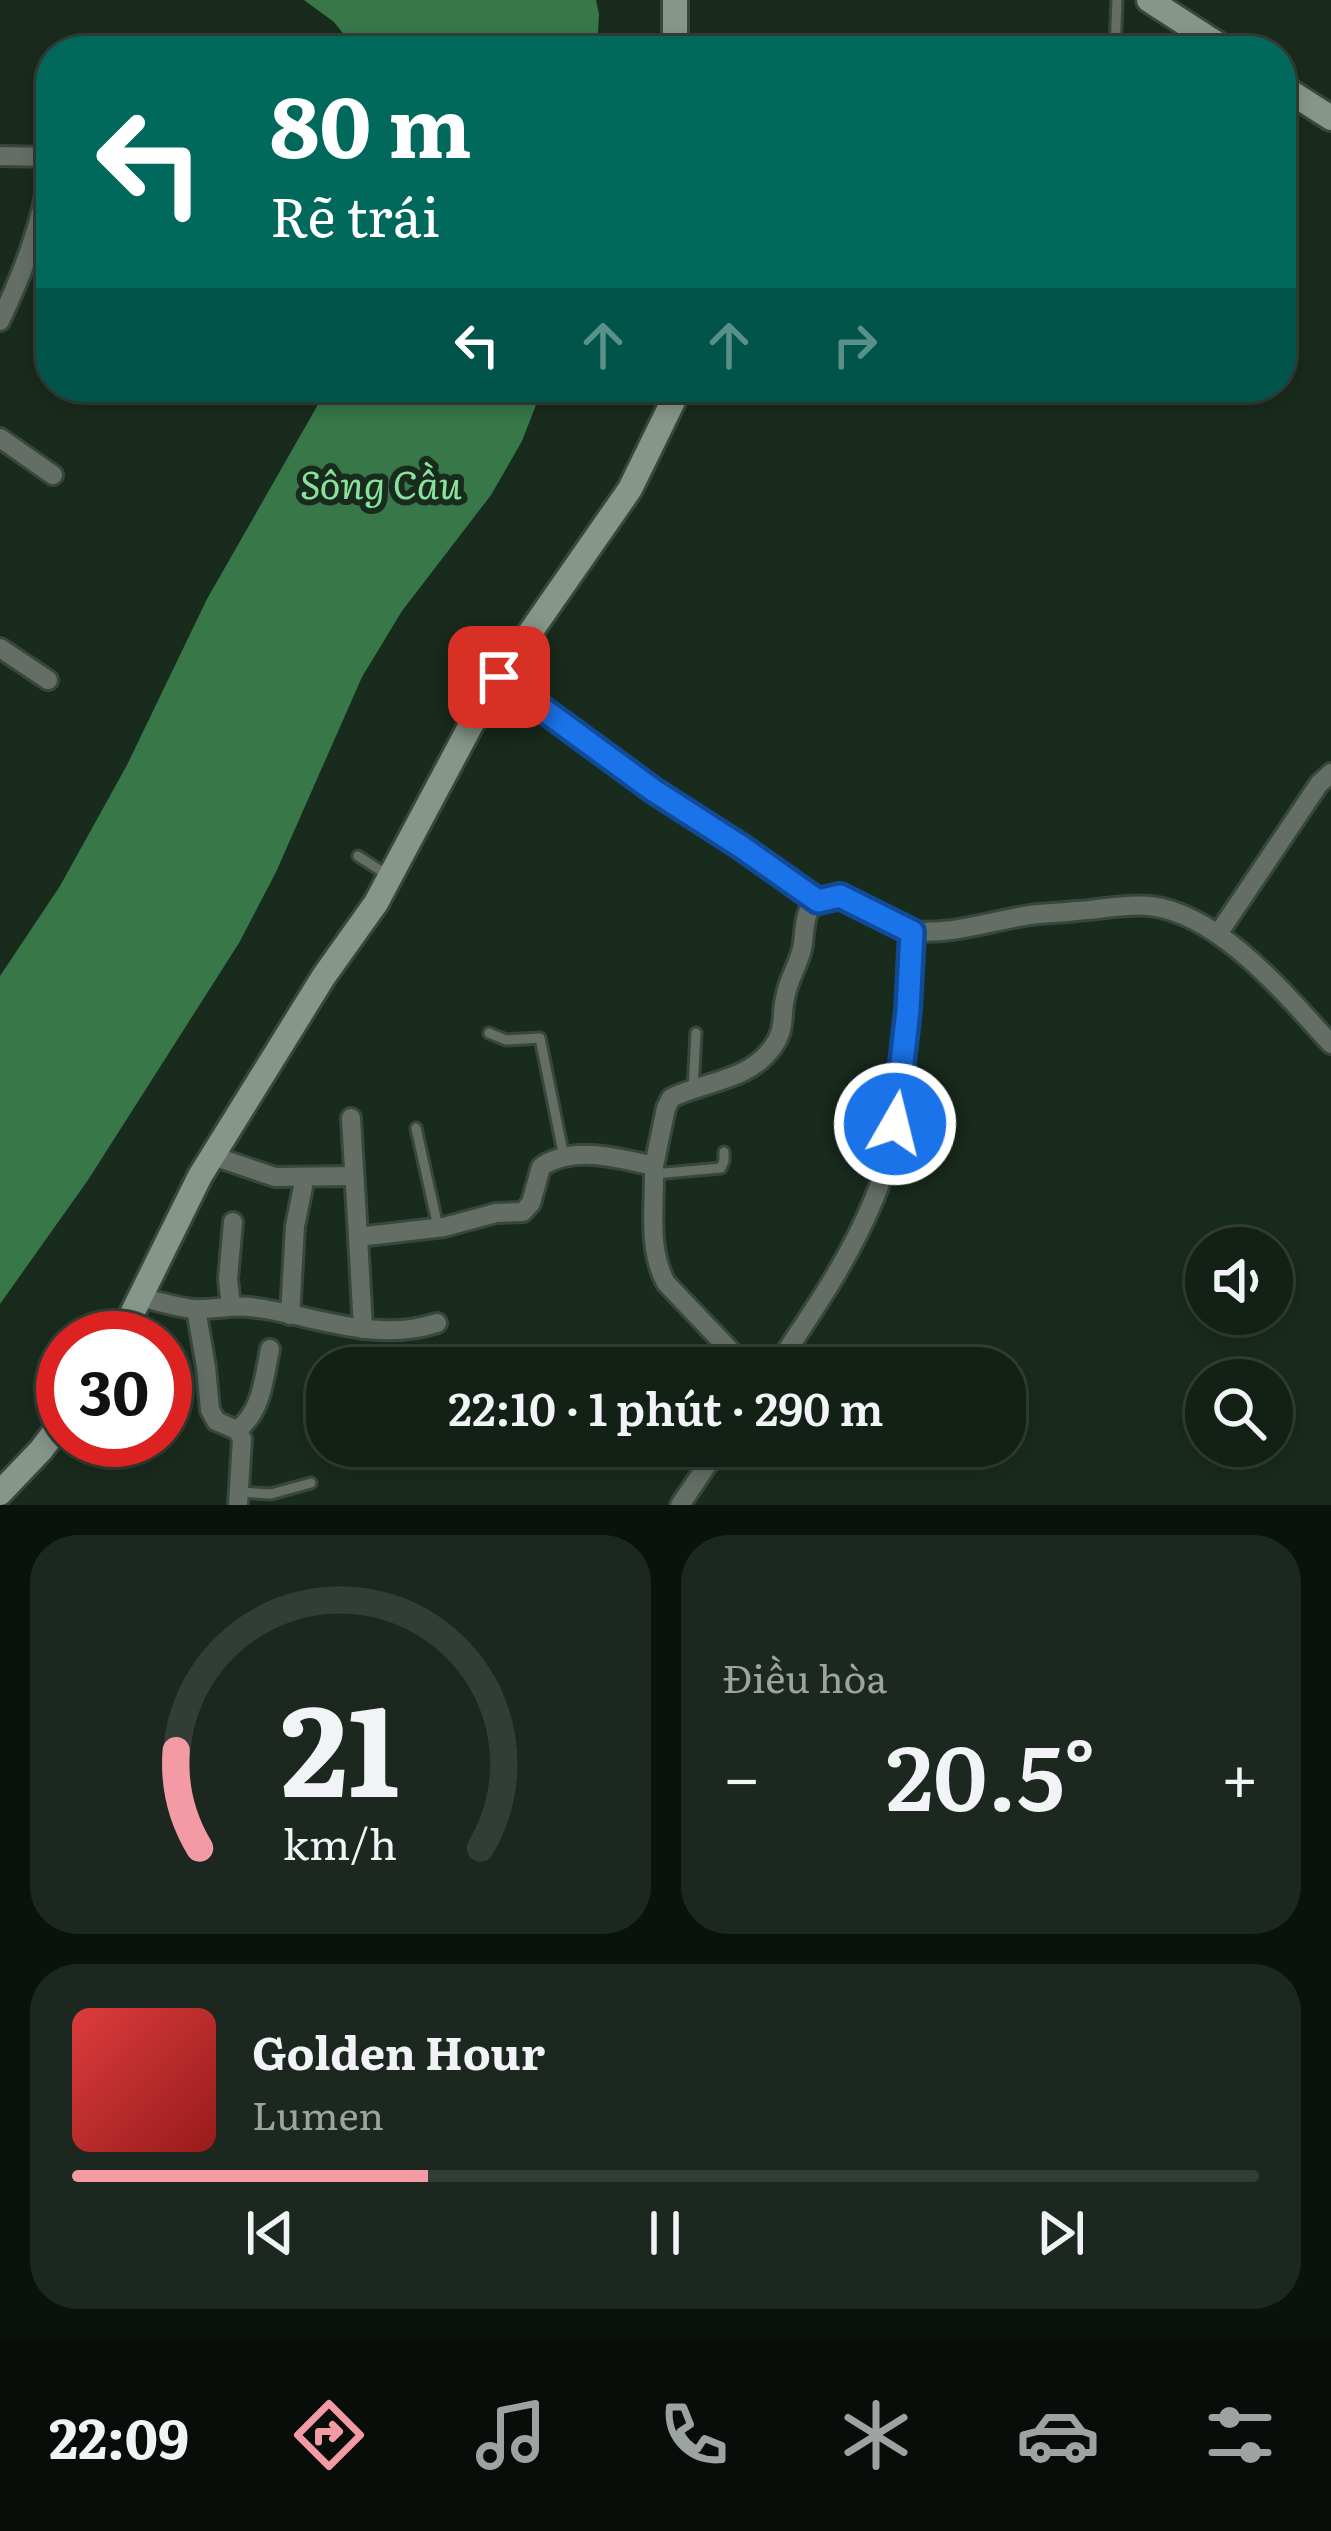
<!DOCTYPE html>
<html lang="vi">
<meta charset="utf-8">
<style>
:root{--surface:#132016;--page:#1c281f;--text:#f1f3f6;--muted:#9da3a1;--line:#323e35;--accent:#f49aa4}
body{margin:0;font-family:Literata,serif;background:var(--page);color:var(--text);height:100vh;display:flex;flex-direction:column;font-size:45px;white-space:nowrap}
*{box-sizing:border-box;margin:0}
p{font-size:39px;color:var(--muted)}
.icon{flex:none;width:66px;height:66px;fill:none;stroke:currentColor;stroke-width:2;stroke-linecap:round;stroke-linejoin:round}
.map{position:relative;height:1505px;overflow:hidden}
.sheet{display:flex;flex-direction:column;gap:30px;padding:30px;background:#0a120c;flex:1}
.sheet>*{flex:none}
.banner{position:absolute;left:36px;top:36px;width:1260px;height:366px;border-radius:48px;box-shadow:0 6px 18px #0003,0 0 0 3px var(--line);background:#00695c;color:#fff;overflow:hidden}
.fabs{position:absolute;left:1185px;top:1227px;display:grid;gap:24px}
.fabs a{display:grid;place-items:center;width:108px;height:108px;border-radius:50%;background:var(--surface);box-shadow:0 6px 18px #0003,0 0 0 3px var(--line);font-size:60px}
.speed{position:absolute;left:36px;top:1311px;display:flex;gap:24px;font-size:60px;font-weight:700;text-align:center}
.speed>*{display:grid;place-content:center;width:156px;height:156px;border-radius:50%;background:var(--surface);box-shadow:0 6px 18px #0003,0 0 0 3px var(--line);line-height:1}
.speed .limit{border:18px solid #d22;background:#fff;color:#111}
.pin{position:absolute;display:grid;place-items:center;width:102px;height:102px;color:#fff;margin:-51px;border-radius:24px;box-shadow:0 6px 18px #0006}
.me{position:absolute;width:132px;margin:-66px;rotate:8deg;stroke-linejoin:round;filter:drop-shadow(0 0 9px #0008)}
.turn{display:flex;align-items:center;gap:42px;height:252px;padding:0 36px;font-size:54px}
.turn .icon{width:156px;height:156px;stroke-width:2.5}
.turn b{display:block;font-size:84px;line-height:102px}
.lanes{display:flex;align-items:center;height:114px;padding:0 36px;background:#0003;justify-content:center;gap:60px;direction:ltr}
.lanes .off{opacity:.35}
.big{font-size:90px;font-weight:600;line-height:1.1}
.sheet .widget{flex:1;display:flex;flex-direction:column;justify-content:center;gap:18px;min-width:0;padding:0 42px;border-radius:48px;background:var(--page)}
.sheet .dial{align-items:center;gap:0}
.dial svg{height:312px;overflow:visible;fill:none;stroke:var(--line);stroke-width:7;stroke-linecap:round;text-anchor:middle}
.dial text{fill:var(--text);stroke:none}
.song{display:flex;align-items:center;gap:36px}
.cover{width:144px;height:144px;border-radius:18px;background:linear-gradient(135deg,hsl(0 70% 55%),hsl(0 70% 35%))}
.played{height:12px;border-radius:6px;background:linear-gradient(90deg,var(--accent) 30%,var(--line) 30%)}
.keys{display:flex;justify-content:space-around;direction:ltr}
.heat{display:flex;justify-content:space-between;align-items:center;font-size:66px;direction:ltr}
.sheet .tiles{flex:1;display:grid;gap:30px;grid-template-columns:1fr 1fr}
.widget:last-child{grid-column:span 2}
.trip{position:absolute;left:306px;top:1347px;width:720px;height:120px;border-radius:48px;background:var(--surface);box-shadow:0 6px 18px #0003,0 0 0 3px var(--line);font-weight:600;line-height:120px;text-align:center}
.menu{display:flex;height:192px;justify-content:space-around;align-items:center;background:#080d09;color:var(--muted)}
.menu .icon{width:84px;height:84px}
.menu .active{color:var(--accent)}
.menu b{font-size:54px;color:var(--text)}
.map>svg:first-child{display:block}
</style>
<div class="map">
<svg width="1331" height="1505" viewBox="0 0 1331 1505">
<rect width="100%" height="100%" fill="#192b1d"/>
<g fill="#377748">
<polygon points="304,0 596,0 599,14 597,51 357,51 334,22"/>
<polygon points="328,387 543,387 522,441 491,495 402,611 362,677 276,872 239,943 88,1180 0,1304 0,976 60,886 127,765 207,599"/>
</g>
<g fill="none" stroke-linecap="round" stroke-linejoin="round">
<defs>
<g id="lane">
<polyline points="1115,51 1117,0"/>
<polyline points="358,856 389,876"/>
<polyline points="489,1033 506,1040 540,1038 564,1157"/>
<polyline points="693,1090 696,1033"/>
<polyline points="416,1128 438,1227"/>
<polyline points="654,1174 721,1168 724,1161 724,1152"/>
<polyline points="239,1492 271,1494 311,1483"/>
</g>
<g id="street">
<polyline points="0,156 51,157"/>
<path d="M0,321C25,269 41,224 51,167"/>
<polyline points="0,438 53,475"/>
<polyline points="0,648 48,680"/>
<polyline points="499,677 653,790 740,846 817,901"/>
<polyline points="1218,934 1319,784 1331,773"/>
<polyline points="351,1118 358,1237"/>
<polyline points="213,1156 275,1177 354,1176"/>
<path d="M654,1166L666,1108L671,1098C705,1081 748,1081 772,1048C787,1028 780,1016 786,994C789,979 798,965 802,949C805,936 803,915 813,904C820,897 831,896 840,896L912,931C953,935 990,921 1030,915C1046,913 1061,913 1076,911C1101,910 1126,903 1150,906C1220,914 1286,995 1331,1044"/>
<path d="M139,1297C157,1301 175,1307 194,1309C213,1310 231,1305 250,1307C312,1314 374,1344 437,1323"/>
<polyline points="231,1306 228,1279 233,1222"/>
<polyline points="196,1309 206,1367 210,1410 216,1421 237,1430 242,1439 238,1505"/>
<polyline points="290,1315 295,1226 303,1187"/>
<path d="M363,1329L358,1237L444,1227L496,1213L523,1212L531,1203L541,1167C572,1145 619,1158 654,1166C655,1205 647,1248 666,1283L747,1368"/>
<path d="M775,1368C812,1313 849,1260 874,1199C908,1118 906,1017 912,931"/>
<path d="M237,1430C262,1412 264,1378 270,1349"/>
<polyline points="680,1505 720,1446"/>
</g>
<g id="secondary">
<polyline points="675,0 675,51"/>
<polyline points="1149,0 1228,51"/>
<polyline points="1281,86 1331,118"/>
<polyline points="120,1338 200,1176 324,976 376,903 488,693 630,489 680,387"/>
<polyline points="0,1493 41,1450 63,1421"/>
</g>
</defs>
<use href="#lane" stroke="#37483b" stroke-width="15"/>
<use href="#street" stroke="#37483b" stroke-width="24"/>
<use href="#secondary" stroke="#37483b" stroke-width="30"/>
<use href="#lane" stroke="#646d66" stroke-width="9"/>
<use href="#street" stroke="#646d66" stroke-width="18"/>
<use href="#secondary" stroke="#87968a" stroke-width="24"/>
</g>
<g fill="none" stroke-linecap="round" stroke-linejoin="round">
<defs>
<polyline id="route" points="499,677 653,790 740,846 818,901 840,896 912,932 908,1010 895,1124"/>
</defs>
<use href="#route" stroke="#114b97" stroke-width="30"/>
<use href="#route" stroke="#1a73e8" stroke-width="21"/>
</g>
<g text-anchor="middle" stroke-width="12" stroke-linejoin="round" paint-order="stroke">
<g font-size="39" font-style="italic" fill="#88e29d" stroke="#192b1d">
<text x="381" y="499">Sông Cầu</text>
</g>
</g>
</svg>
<div class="fabs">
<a><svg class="icon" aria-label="sound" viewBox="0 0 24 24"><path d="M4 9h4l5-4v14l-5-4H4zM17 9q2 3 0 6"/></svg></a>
<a><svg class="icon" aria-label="search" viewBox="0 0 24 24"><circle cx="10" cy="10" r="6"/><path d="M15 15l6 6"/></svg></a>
</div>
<div class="speed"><div class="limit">30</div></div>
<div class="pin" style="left:499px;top:677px;background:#d93025"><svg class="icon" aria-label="arrive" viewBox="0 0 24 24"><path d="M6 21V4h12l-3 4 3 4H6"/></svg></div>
<svg class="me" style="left:895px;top:1124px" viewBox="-20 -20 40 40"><circle r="17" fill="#1a73e8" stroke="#fff" stroke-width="3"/><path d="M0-11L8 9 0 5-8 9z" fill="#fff"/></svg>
<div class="trip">22:10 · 1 phút · 290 m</div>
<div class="banner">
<div class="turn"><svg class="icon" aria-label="left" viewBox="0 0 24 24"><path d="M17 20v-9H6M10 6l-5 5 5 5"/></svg><div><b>80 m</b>Rẽ trái</div></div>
<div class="lanes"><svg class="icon" aria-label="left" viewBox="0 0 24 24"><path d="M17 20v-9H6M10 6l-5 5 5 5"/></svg><svg class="icon off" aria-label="ahead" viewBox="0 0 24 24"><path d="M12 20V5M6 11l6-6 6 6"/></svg><svg class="icon off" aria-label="ahead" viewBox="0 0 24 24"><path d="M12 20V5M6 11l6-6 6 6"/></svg><svg class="icon off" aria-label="right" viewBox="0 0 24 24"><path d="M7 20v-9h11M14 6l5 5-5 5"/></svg></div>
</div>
</div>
<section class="sheet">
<div class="tiles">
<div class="widget dial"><svg viewBox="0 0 100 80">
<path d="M14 69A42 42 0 1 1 86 69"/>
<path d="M14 69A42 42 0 0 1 8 44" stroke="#f49aa4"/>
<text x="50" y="56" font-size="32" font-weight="700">21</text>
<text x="50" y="72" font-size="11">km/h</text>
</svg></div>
<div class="widget"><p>Điều hòa</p>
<div class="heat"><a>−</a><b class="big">20.5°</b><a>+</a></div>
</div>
<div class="widget">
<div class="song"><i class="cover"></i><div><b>Golden Hour</b><p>Lumen</p></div></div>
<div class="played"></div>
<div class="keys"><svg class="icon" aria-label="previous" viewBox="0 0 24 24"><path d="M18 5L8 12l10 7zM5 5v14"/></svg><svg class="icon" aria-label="pause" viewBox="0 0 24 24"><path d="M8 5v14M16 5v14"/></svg><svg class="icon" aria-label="next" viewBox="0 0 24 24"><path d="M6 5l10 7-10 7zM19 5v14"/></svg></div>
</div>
</div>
</section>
<nav class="menu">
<b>22:09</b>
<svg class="icon active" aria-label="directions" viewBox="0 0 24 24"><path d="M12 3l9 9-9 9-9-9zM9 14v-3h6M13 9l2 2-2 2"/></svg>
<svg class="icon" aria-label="music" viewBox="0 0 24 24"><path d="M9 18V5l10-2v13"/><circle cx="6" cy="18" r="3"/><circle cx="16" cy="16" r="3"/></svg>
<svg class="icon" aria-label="phone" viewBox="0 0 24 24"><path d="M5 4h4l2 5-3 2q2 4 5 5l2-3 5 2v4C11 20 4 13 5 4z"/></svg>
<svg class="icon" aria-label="climate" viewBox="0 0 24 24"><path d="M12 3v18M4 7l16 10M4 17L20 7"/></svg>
<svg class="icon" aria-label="car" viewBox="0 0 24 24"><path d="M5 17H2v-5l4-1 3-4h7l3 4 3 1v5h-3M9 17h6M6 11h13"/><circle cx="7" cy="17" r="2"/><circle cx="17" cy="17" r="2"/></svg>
<svg class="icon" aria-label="filters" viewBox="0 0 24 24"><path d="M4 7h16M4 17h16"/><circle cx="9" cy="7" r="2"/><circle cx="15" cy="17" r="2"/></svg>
</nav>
